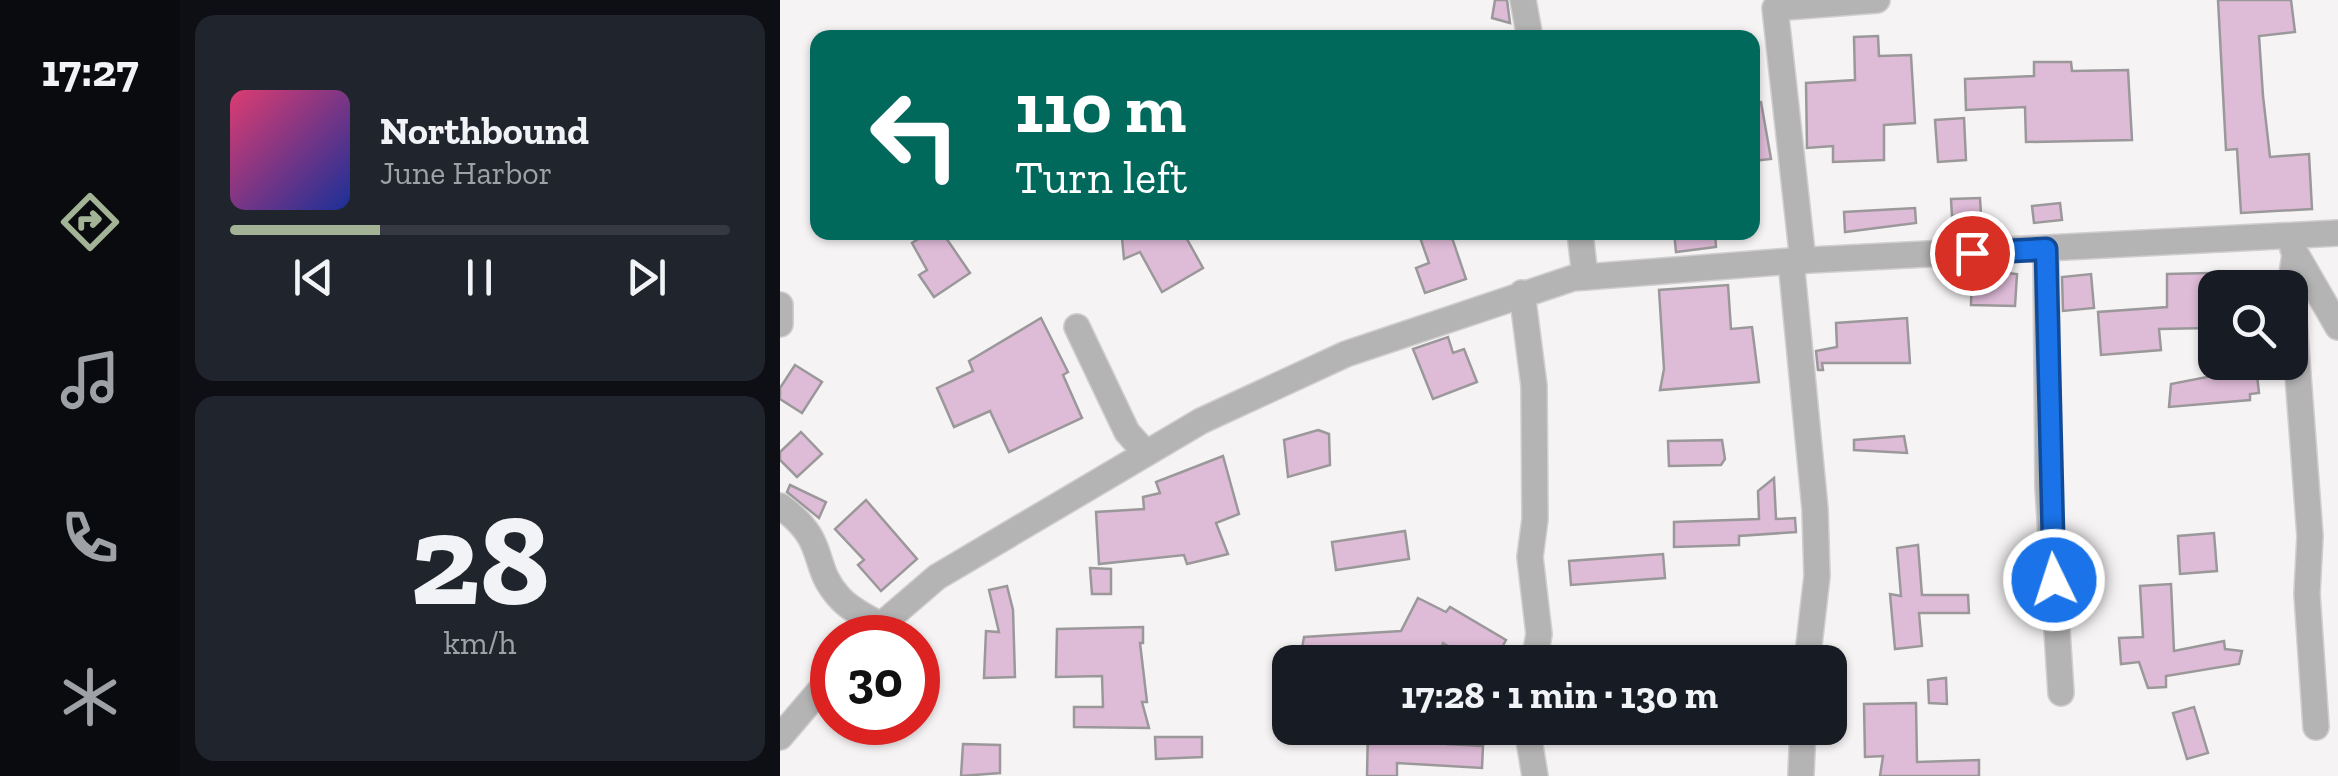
<!DOCTYPE html>
<meta charset="utf-8">
<style>
:root{--surface:#171b24;--page:#20242c;--text:#f1f3f6;--muted:#9ea1a6;--line:#363941;--accent:#a3b496}
body{margin:0;font-family:"Zilla Slab",serif;background:var(--page);color:var(--text);height:100vh;display:flex;flex-direction:column;font-size:38px;white-space:nowrap}
*{box-sizing:border-box;margin:0}
p{font-size:32px;color:var(--muted)}
.icon{flex:none;width:55px;height:55px;fill:none;stroke:currentColor;stroke-width:2;stroke-linecap:round;stroke-linejoin:round}
.map{position:relative;flex:1;overflow:hidden}
.side{display:flex;flex-direction:column;gap:15px;padding:15px;background:#0d0f14;width:600px}
.side>*{flex:none}
.hud{position:absolute;left:30px;top:30px;width:950px;height:210px;border-radius:20px;box-shadow:0 2px 8px #0004;background:#00695c;color:#fff;overflow:hidden}
.fabs{position:absolute;left:1418px;top:270px;display:grid;gap:20px}
.fabs a{display:grid;place-items:center;width:110px;height:110px;border-radius:20px;background:var(--surface);box-shadow:0 2px 8px #0004;font-size:50px}
.speed{position:absolute;left:30px;top:615px;display:flex;gap:20px;font-size:50px;font-weight:700;text-align:center}
.speed>*{display:grid;place-content:center;width:130px;height:130px;border-radius:50%;background:var(--surface);box-shadow:0 2px 8px #0004;line-height:1}
.speed .limit{border:15px solid #d22;background:#fff;color:#111}
.pin{position:absolute;display:grid;place-items:center;width:85px;height:85px;color:#fff;margin:-42px;border:5px solid #fff;border-radius:50%;box-shadow:0 2px 10px #0007}
.me{position:absolute;width:110px;margin:-55px;rotate:356deg;stroke-linejoin:round;filter:drop-shadow(0 0 8px #0008)}
.turn{display:flex;align-items:center;gap:35px;height:210px;padding:0 40px;font-size:45px}
.turn .icon{width:130px;height:130px;stroke-width:2.5}
.turn b{display:block;font-size:70px;line-height:85px}
.side .tile{flex:1;display:flex;flex-direction:column;justify-content:center;gap:15px;min-width:0;padding:0 35px;border-radius:20px;background:var(--page)}
.side .dial{align-items:center;gap:0}
.dial b{font-size:130px;line-height:1}
.song{display:flex;align-items:center;gap:30px}
.cover{width:120px;height:120px;border-radius:15px;background:linear-gradient(135deg,hsl(340 70% 55%),hsl(230 70% 35%))}
.played{height:10px;border-radius:5px;background:linear-gradient(90deg,var(--accent) 30%,var(--line) 30%)}
.keys{display:flex;justify-content:space-around;direction:ltr}
.trip{position:absolute;left:492px;top:645px;width:575px;height:100px;border-radius:20px;background:var(--surface);box-shadow:0 2px 8px #0004;font-weight:700;line-height:100px;text-align:center}
main{display:flex;flex:1;min-height:0}
.menu{display:flex;flex-direction:column;width:180px;justify-content:space-around;align-items:center;background:#090b0e;color:var(--muted)}
.menu .icon{width:70px;height:70px}
.menu .current{color:var(--accent)}
.menu b{font-size:45px;color:var(--text)}
.map>svg:first-child{display:block}
</style>
<main>
<nav class="menu">
<b>17:27</b>
<svg class="icon current" aria-label="directions" viewBox="0 0 24 24"><path d="M12 3l9 9-9 9-9-9zM9 14v-3h6M13 9l2 2-2 2"/></svg>
<svg class="icon" aria-label="music" viewBox="0 0 24 24"><path d="M9 18V5l10-2v13"/><circle cx="6" cy="18" r="3"/><circle cx="16" cy="16" r="3"/></svg>
<svg class="icon" aria-label="phone" viewBox="0 0 24 24"><path d="M5 4h4l2 5-3 2q2 4 5 5l2-3 5 2v4C11 20 4 13 5 4z"/></svg>
<svg class="icon" aria-label="climate" viewBox="0 0 24 24"><path d="M12 3v18M4 7l16 10M4 17L20 7"/></svg>
</nav>
<section class="side">
<div class="tile">
<div class="song"><i class="cover"></i><div><b>Northbound</b><p>June Harbor</p></div></div>
<div class="played"></div>
<div class="keys"><svg class="icon" aria-label="previous" viewBox="0 0 24 24"><path d="M18 5L8 12l10 7zM5 5v14"/></svg><svg class="icon" aria-label="pause" viewBox="0 0 24 24"><path d="M8 5v14M16 5v14"/></svg><svg class="icon" aria-label="next" viewBox="0 0 24 24"><path d="M6 5l10 7-10 7zM19 5v14"/></svg></div>
</div>
<div class="tile dial"><b>28</b><p>km/h</p></div>
</section>
<div class="map">
<svg width="1558" height="776" viewBox="0 0 1558 776">
<rect width="100%" height="100%" fill="#f6f3f5"/>
<g fill="#debbd7" stroke="#9b989a" stroke-width="2.5">
<polygon points="715,0 727,0 730,23 712,18"/>
<polygon points="1438,0 1511,0 1515,32 1479,36 1483,96 1490,157 1529,154 1532,209 1461,213 1457,149 1446,150"/>
<polygon points="1098,36 1099,56 1131,55 1135,123 1104,125 1104,160 1053,162 1053,146 1027,148 1026,83 1075,80 1074,37"/>
<polygon points="1254,62 1291,62 1292,71 1348,70 1352,140 1246,142 1245,107 1186,110 1185,79 1254,76"/>
<polygon points="981,102 991,159 972,161 972,103"/>
<polygon points="1184,118 1186,160 1158,162 1155,120"/>
<polygon points="1200,198 1201,215 1172,216 1171,199"/>
<polygon points="1280,203 1282,220 1254,223 1252,206"/>
<polygon points="1135,208 1136,223 1065,232 1064,212"/>
<polygon points="149,232 162,232 190,273 154,297 139,275 147,270 132,243"/>
<polygon points="351,232 403,232 423,268 382,292 360,252 344,259 342,238"/>
<polygon points="638,232 670,232 686,279 645,293 636,268 649,263"/>
<polygon points="894,232 935,232 936,247 896,252"/>
<polygon points="1192,269 1237,274 1235,306 1191,305"/>
<polygon points="1429,273 1429,328 1379,329 1381,350 1321,355 1318,312 1387,307 1387,274"/>
<polygon points="1311,274 1314,308 1283,311 1282,277"/>
<polygon points="948,285 951,329 972,327 979,382 880,390 884,369 879,290"/>
<polygon points="261,318 288,372 283,375 302,418 229,452 210,411 174,427 157,388 193,371 189,361"/>
<polygon points="1127,318 1130,363 1042,363 1043,370 1038,370 1036,351 1057,347 1056,323"/>
<polygon points="668,337 673,353 684,349 697,382 653,399 633,349"/>
<polygon points="15,365 42,382 22,413 0,399 0,388"/>
<polygon points="1468,369 1468,375 1477,375 1479,393 1470,394 1470,400 1389,407 1391,384"/>
<polygon points="538,430 549,434 550,465 508,477 504,440"/>
<polygon points="21,432 42,454 17,477 0,460 0,452"/>
<polygon points="1124,436 1127,453 1074,450 1074,440"/>
<polygon points="942,440 945,459 941,465 889,466 888,441"/>
<polygon points="443,456 459,514 436,523 448,554 407,564 404,555 319,564 316,512 364,509 363,497 380,493 376,482"/>
<polygon points="994,478 996,519 1015,518 1016,532 959,536 959,545 894,547 894,522 979,519 978,491"/>
<polygon points="10,485 46,502 39,518 7,492"/>
<polygon points="86,500 137,559 101,591 78,565 84,560 55,529"/>
<polygon points="625,531 629,559 556,570 552,542"/>
<polygon points="1434,533 1437,571 1400,574 1398,536"/>
<polygon points="1138,545 1142,595 1188,595 1189,613 1139,613 1142,646 1115,649 1110,594 1121,596 1117,548"/>
<polygon points="883,554 885,578 791,585 789,561"/>
<polygon points="310,568 331,569 331,594 312,594"/>
<polygon points="1391,584 1394,651 1444,641 1445,649 1462,651 1459,664 1386,676 1386,687 1368,688 1359,662 1341,664 1339,638 1363,637 1360,586"/>
<polygon points="227,586 233,610 235,677 204,678 206,631 219,632 209,590"/>
<polygon points="638,598 666,612 670,607 726,640 714,662 696,662 663,643 656,662 637,662 616,653 521,654 524,637 621,631"/>
<polygon points="363,627 363,643 360,643 367,702 362,702 369,728 294,727 294,707 323,707 322,676 276,677 277,629"/>
<polygon points="1166,678 1167,704 1149,703 1148,680"/>
<polygon points="1136,703 1137,762 1199,760 1199,776 1100,776 1103,756 1085,757 1084,704"/>
<polygon points="1414,707 1428,753 1407,759 1393,713"/>
<polygon points="588,728 670,728 667,744 703,746 702,768 617,763 617,776 587,776"/>
<polygon points="375,737 422,737 422,757 376,759"/>
<polygon points="183,744 220,745 220,773 181,776"/>
</g>
<g fill="none" stroke-linecap="round" stroke-linejoin="round">
<defs>
<g id="street">
<polyline points="743,0 750,38"/>
<polyline points="800,232 805,277"/>
<polyline points="1266,249 1268,488 1281,693"/>
<polyline points="1513,249 1558,327"/>
<polyline points="1515,254 1511,281 1530,536 1527,594 1536,727"/>
<polyline points="1011,261 1035,509 1037,576 1027,662"/>
<polyline points="1023,261 995,8 1097,0"/>
<polyline points="742,293 754,386 755,519 750,557 759,634 754,662"/>
<polyline points="0,305 0,324"/>
<polyline points="297,327 347,432 365,452"/>
<path d="M0,506C50,542 29,564 59,597C69,609 85,616 98,624"/>
<polyline points="86,638 157,577 421,421 566,354 793,278 1011,261 1558,233"/>
<polyline points="747,728 755,776"/>
<polyline points="0,737 52,676"/>
<polyline points="1021,774 1023,728"/>
</g>
</defs>
<use href="#street" stroke="#d1ced0" stroke-width="28"/>
<use href="#street" stroke="#b5b4b5" stroke-width="25"/>
</g>
<g fill="none" stroke-linecap="round" stroke-linejoin="round">
<defs>
<polyline id="route" points="1192,253 1266,249 1274,580"/>
</defs>
<use href="#route" stroke="#114b97" stroke-width="25"/>
<use href="#route" stroke="#1a73e8" stroke-width="18"/>
</g>
</svg>
<div class="fabs">
<a><svg class="icon" aria-label="search" viewBox="0 0 24 24"><circle cx="10" cy="10" r="6"/><path d="M15 15l6 6"/></svg></a>
</div>
<div class="speed"><div class="limit">30</div></div>
<div class="pin" style="left:1192px;top:253px;background:#d93025"><svg class="icon" aria-label="arrive" viewBox="0 0 24 24"><path d="M6 21V4h12l-3 4 3 4H6"/></svg></div>
<svg class="me" style="left:1274px;top:580px" viewBox="-20 -20 40 40"><circle r="17" fill="#1a73e8" stroke="#fff" stroke-width="3"/><path d="M0-11L8 9 0 5-8 9z" fill="#fff"/></svg>
<div class="trip">17:28 · 1 min · 130 m</div>
<div class="hud">
<div class="turn"><svg class="icon" aria-label="left" viewBox="0 0 24 24"><path d="M17 20v-9H6M10 6l-5 5 5 5"/></svg><div><b>110 m</b>Turn left</div></div>
</div>
</div>
</main>
